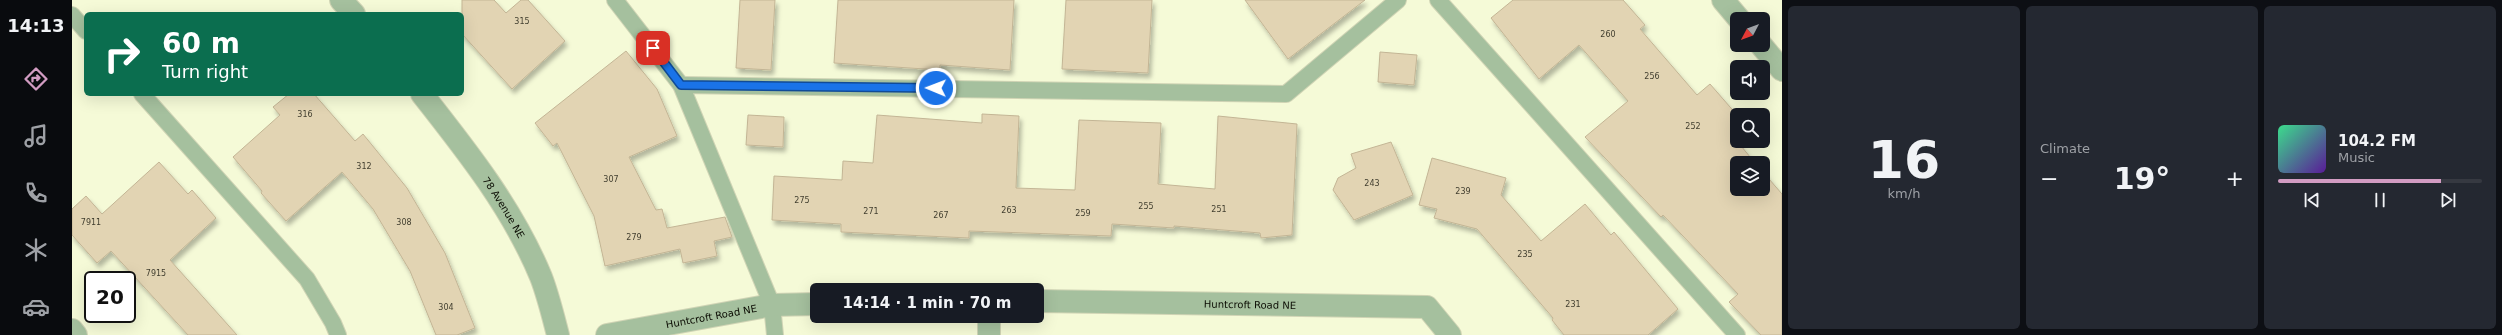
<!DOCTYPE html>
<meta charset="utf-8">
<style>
:root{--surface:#171b24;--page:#242831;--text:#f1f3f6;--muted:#9ea1a6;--line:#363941;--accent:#d29cc2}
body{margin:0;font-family:"DejaVu Sans",sans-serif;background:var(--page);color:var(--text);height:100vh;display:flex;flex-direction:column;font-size:15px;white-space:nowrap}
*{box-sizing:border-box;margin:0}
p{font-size:13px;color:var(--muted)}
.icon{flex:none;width:22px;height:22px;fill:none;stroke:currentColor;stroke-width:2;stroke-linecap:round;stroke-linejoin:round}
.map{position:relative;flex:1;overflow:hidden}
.panel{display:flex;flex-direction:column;gap:6px;padding:6px;background:#0d0f14;width:720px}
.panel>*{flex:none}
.hud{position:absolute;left:12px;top:12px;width:380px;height:84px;border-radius:6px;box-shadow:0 4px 16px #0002;background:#0b6e4f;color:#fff;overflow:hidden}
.needle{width:26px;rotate:229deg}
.fabs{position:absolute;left:1658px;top:12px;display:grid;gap:8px}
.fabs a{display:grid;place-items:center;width:40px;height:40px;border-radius:6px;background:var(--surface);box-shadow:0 4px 16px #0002;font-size:20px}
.speed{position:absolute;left:12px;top:271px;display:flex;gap:8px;font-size:20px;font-weight:700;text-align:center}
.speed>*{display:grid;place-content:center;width:52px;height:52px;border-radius:50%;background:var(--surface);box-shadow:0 4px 16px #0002;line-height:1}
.speed .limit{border:2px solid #111;border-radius:6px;background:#fff;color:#111}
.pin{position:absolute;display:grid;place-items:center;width:34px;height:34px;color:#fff;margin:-17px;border-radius:8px;box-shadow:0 2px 6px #0006}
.me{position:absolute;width:44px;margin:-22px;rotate:271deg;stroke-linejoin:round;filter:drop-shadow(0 0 3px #0008)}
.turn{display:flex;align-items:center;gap:14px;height:84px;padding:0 12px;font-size:18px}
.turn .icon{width:52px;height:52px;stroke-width:2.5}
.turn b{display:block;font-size:28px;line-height:34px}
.big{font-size:30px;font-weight:700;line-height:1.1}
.panel .widget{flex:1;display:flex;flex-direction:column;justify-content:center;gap:6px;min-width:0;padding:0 14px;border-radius:6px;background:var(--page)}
.panel .dial{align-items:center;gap:0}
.dial b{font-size:52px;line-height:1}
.song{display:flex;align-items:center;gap:12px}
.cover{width:48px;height:48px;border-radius:6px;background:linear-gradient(135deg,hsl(150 70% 55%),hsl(270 70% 35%))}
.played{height:4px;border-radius:2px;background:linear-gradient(90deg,var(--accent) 80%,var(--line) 80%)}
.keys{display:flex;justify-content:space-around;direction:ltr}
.heat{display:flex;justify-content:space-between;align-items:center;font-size:22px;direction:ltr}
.panel .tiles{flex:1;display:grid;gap:6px;grid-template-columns:repeat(3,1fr)}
.trip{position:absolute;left:738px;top:283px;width:234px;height:40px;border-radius:6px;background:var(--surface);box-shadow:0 4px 16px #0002;font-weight:700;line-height:40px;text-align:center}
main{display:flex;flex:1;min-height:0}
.tabs{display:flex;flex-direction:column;width:72px;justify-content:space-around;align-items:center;background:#090b0e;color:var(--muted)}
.tabs .icon{width:28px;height:28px}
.tabs .current{color:var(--accent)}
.tabs b{font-size:18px;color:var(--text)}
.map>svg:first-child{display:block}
</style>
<main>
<nav class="tabs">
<b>14:13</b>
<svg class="icon current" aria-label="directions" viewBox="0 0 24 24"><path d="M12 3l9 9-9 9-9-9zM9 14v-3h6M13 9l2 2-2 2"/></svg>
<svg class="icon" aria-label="music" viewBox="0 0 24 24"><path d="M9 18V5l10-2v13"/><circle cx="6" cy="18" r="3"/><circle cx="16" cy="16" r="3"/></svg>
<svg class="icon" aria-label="phone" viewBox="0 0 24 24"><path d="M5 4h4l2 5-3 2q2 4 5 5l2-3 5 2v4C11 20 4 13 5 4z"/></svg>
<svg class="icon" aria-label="climate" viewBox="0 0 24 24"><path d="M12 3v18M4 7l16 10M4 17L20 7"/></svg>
<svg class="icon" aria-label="car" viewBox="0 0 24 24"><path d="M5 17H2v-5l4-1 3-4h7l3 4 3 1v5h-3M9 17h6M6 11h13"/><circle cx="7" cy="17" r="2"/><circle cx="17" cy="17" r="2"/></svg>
</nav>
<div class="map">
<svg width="1710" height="335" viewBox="0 0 1710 335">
<defs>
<filter id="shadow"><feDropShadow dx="2.5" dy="4.5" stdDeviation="2" flood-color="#0004"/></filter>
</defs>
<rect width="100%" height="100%" fill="#f5fad7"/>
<g fill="#e2d4b3" stroke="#c3b595" filter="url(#shadow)">
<polygon points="390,0 422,0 434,13 449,0 456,0 493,41 440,89 390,34"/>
<polygon points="668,0 703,0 699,70 664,68"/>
<polygon points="766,0 942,0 938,70 868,65 868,70 762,63"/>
<polygon points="994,0 1080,0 1076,73 990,69"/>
<polygon points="1173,0 1293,0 1216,59"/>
<polygon points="1441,0 1551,0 1573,25 1568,29 1625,95 1638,84 1665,115 1665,141 1683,163 1665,163 1665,189 1691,189 1691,172 1710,194 1710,335 1689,335 1657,302 1666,294 1591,215 1589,217 1513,137 1556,101 1507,45 1467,79 1419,18"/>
<polygon points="554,51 585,89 605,136 557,157 584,210 590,209 595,228 653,217 660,237 642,241 645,256 611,263 608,249 533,266 522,216 485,143 481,146 463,123"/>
<polygon points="1308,52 1345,55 1342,85 1306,82"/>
<polygon points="217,94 242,94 283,141 291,134 335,188 373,253 403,328 385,335 364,335 338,271 301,209 270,172 214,221 189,193 190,191 161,157 208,115 201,107"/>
<polygon points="910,114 947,116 944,188 1003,190 1007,120 1089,123 1086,184 1143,189 1146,116 1225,124 1220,235 1189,238 1188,233 1102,226 1102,228 1040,224 1039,236 897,231 897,238 769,232 769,224 700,220 702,176 770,180 771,161 801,163 805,115 910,123"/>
<polygon points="676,115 712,117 711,147 674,145"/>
<polygon points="1319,142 1341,195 1282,220 1261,190 1266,178 1284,168 1279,154"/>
<polygon points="1360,158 1434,178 1429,195 1469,241 1513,204 1539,235 1542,232 1606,309 1576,335 1492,335 1480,320 1481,318 1405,229 1362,218 1365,209 1347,205"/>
<polygon points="87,162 116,194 120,190 144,218 98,260 165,335 116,335 39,251 25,263 0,235 0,209 14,196 30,214"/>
</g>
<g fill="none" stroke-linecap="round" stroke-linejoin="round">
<defs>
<g id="lane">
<polyline points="543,0 609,85 700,305 703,335"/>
<polyline points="1366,0 1665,335"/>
<polyline points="0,15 14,31"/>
<polyline points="609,85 1214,94 1326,0"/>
<polyline points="70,94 235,279 261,323 266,335"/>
</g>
<g id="street">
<polyline points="269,0 282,14"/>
<polyline points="1651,0 1667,19"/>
<polyline points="1689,45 1710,70"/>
<path id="s1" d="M350,94C395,151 441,209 469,277C476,295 481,316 486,335"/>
<path id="s2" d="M965,301L1355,307L1378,335"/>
<polyline points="0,330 4,335"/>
<path id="s3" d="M535,335L700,305L745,304"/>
<polyline points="917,335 917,316"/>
</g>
</defs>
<use href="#lane" stroke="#d0d4b5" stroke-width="18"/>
<use href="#street" stroke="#d0d4b5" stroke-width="24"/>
<use href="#lane" stroke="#a5c09e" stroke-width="16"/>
<use href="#street" stroke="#a5c09e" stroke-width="22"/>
</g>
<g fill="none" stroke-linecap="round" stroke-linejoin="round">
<defs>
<polyline id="route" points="581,48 609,85 864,88"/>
</defs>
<use href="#route" stroke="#114b97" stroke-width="10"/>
<use href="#route" stroke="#1a73e8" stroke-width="7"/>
</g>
<g text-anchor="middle" stroke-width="4" stroke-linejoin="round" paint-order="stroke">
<g font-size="8" fill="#413e2f">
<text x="450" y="24">315</text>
<text x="1536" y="37">260</text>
<text x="1580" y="79">256</text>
<text x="233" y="117">316</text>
<text x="1621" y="129">252</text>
<text x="292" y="169">312</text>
<text x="539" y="182">307</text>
<text x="1300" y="186">243</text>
<text x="1391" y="194">239</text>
<text x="730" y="203">275</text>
<text x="1074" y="209">255</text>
<text x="1147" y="212">251</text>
<text x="937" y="213">263</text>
<text x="799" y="214">271</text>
<text x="1011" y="216">259</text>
<text x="869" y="218">267</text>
<text x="19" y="225">7911</text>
<text x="332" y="225">308</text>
<text x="562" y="240">279</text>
<text x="1453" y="257">235</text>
<text x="84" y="276">7915</text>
<text x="1501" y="307">231</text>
<text x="374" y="310">304</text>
</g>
<g font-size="10" fill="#0b0c03" stroke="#fff">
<text dy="4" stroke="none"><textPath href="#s1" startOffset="140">78 Avenue NE</textPath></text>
<text dy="4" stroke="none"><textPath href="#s2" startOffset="213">Huntcroft Road NE</textPath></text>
<text dy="4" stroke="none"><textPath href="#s3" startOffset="106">Huntcroft Road NE</textPath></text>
</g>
</g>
</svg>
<div class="fabs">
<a><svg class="needle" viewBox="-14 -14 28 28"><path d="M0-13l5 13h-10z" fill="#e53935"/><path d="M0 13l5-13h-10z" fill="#9ea1a6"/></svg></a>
<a><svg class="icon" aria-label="sound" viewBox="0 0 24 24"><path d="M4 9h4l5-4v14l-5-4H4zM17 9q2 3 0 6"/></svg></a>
<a><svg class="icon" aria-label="search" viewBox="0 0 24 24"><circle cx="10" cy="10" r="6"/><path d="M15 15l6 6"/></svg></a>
<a><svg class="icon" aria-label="layers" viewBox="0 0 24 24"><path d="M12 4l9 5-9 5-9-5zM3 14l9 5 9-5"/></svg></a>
</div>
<div class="speed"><div class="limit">20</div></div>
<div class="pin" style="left:581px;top:48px;background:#d93025"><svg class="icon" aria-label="arrive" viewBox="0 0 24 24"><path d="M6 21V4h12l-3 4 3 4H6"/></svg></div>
<svg class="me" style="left:864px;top:88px" viewBox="-20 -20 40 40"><circle r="17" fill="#1a73e8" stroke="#fff" stroke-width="3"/><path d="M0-11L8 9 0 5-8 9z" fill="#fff"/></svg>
<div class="trip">14:14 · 1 min · 70 m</div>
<div class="hud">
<div class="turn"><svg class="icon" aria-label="right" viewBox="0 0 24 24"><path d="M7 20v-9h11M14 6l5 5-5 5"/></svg><div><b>60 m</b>Turn right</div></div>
</div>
</div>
<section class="panel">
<div class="tiles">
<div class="widget dial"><b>16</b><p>km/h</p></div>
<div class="widget"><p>Climate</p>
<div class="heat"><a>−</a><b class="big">19°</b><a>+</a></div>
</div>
<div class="widget">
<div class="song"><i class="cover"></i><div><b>104.2 FM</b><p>Music</p></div></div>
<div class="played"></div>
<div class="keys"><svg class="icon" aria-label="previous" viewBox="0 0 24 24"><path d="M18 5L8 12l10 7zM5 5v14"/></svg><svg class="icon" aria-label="pause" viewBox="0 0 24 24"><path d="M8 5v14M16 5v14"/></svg><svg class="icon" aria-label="next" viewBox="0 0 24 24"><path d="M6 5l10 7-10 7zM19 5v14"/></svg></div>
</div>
</div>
</section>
</main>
